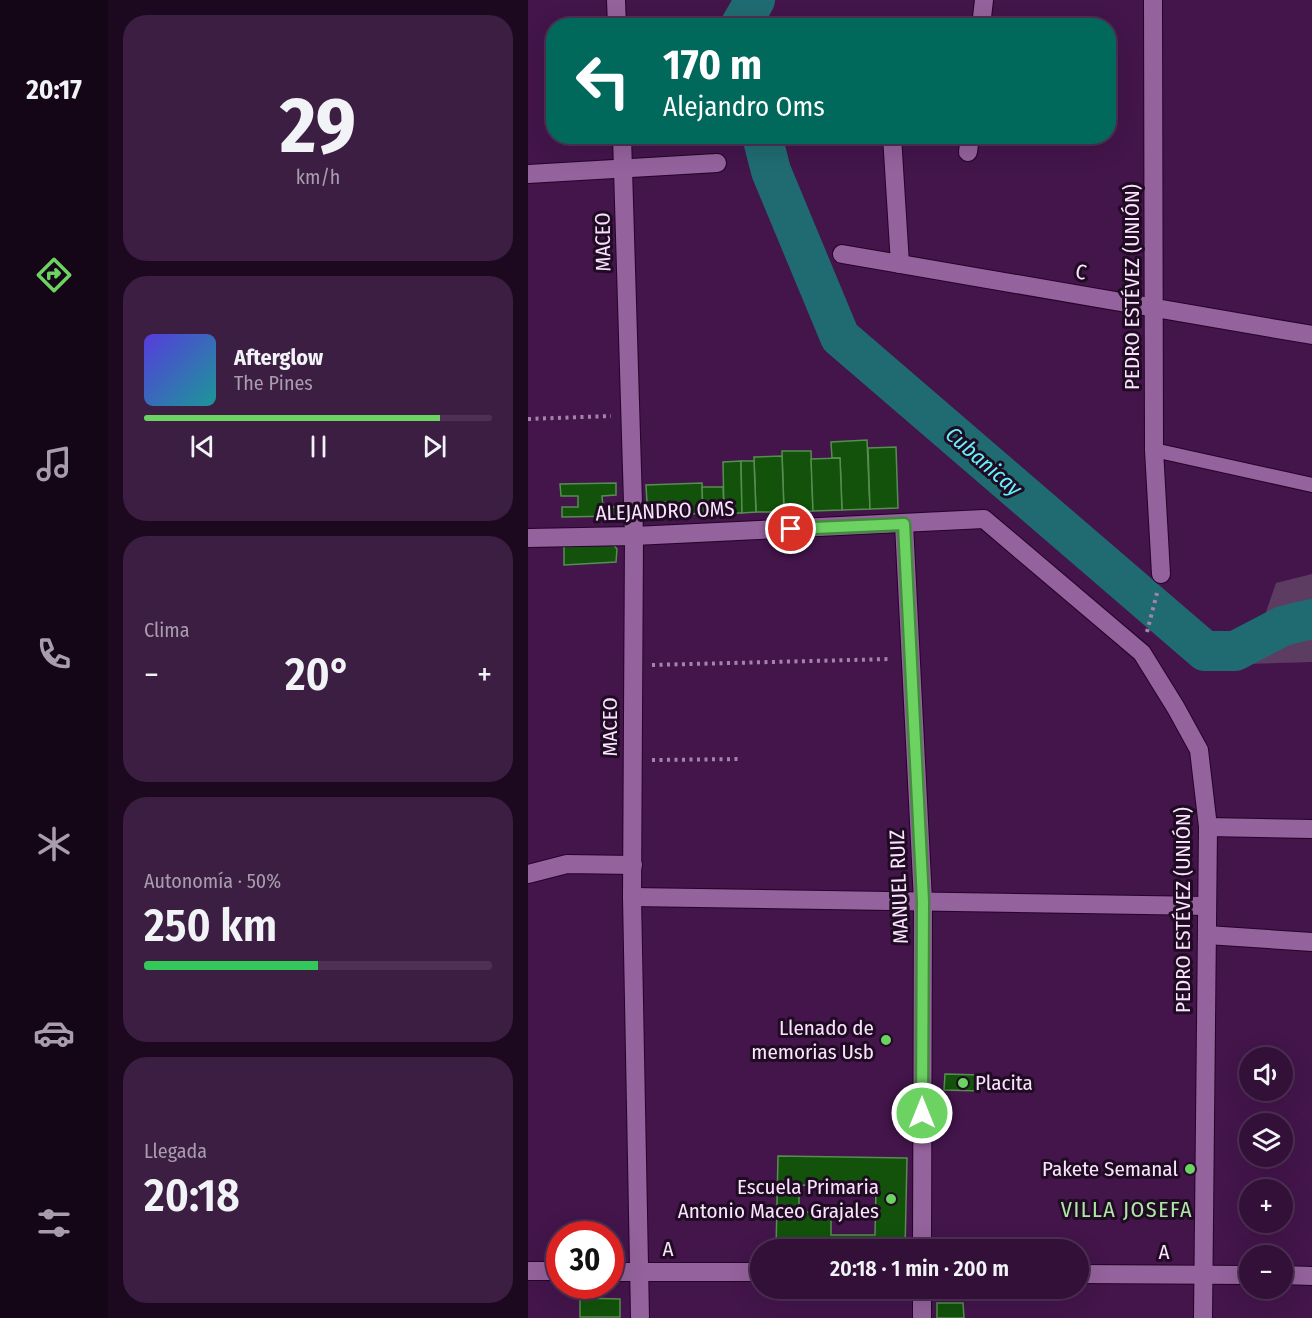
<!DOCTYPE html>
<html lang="es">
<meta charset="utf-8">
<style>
:root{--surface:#321038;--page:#3d1e43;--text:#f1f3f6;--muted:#a89dae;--line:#4d3053;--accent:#6cd362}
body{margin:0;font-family:"Fira Sans Condensed",sans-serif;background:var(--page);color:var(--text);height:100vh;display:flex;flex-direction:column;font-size:22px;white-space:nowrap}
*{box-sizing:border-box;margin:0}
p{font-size:20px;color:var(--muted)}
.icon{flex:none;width:33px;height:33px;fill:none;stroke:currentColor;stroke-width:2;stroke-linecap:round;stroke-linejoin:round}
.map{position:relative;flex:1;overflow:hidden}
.panel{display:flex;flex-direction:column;gap:15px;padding:15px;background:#1c091f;width:420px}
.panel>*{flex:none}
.hud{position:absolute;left:18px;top:18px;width:570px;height:126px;border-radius:24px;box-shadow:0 6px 24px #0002,0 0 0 2px var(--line);background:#00695c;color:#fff;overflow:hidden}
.tools{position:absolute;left:711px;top:1047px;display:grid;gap:12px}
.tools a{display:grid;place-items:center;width:54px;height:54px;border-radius:50%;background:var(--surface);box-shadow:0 6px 24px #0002,0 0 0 2px var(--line);font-size:30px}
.speed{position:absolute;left:18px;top:1221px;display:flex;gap:12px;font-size:30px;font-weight:700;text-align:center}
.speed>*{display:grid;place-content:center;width:78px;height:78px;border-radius:50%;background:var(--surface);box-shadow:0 6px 24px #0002,0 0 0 2px var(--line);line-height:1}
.speed .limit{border:9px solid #d22;background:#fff;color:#111}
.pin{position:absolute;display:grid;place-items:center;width:51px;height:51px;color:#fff;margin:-26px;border:3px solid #fff;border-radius:50%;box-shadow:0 2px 6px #0007}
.me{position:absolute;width:66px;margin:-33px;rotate:0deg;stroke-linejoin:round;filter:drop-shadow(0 0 4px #0008)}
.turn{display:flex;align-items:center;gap:21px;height:126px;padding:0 18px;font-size:27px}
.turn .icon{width:78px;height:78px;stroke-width:2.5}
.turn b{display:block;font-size:42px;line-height:51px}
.big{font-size:45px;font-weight:600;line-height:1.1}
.panel .card{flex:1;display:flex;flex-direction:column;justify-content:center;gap:9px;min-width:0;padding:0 21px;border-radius:24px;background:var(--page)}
.panel .dial{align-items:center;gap:0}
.dial b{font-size:78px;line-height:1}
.song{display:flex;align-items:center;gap:18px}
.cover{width:72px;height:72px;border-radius:9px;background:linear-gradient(135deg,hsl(250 70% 55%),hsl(180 70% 35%))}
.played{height:6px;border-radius:3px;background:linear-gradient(90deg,var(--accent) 85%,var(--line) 85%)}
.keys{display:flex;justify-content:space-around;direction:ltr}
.heat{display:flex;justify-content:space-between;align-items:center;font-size:33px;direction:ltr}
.charge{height:9px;border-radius:4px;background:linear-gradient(90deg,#34c759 50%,var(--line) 0)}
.trip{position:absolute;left:222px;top:1239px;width:339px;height:60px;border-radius:30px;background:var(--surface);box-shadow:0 6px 24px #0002,0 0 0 2px var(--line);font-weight:600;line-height:60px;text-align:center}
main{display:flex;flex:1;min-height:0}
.tabs{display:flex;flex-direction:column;width:108px;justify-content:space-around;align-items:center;background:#140616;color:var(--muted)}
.tabs .icon{width:42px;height:42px}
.tabs .current{color:var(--accent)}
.tabs b{font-size:27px;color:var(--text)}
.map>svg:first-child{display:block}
</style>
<main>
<nav class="tabs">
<b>20:17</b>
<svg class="icon current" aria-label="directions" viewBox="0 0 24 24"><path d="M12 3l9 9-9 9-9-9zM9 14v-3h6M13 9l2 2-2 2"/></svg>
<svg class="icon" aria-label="music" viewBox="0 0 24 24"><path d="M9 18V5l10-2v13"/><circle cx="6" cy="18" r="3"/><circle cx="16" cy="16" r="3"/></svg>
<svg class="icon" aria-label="phone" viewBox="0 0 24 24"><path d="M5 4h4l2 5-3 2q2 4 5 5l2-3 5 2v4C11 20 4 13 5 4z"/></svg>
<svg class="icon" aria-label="climate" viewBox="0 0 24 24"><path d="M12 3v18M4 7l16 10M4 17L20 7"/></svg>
<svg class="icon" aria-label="car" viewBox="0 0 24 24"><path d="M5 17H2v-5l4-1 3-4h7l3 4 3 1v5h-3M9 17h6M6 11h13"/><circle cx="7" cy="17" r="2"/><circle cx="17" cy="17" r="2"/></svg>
<svg class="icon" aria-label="filters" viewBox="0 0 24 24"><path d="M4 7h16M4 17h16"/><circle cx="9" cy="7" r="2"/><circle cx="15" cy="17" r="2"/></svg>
</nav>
<section class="panel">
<div class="card dial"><b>29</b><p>km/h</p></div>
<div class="card">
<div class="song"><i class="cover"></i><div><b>Afterglow</b><p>The Pines</p></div></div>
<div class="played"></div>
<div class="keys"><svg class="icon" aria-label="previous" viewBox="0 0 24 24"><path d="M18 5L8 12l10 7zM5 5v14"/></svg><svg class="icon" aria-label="pause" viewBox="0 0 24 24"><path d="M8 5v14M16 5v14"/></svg><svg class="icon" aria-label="next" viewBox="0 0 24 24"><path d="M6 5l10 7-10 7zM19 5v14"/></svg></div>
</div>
<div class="card"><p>Clima</p>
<div class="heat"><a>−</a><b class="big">20°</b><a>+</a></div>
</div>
<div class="card"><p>Autonomía · 50%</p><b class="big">250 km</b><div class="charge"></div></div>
<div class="card"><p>Llegada</p><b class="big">20:18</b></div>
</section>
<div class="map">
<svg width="784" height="1318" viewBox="0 0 784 1318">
<rect width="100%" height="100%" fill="#43154b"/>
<g fill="#5d3c62">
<polygon points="143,502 143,506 162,506 163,514 120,515 119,503"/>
<polygon points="784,574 784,662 720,664 748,583"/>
</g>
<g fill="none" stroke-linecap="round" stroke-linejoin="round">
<g stroke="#206b71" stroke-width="40">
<polyline points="212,26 227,0"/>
<polyline points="234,136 243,171 312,337 677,651 707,651 755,626 784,619"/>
</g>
</g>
<g fill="#12520b" stroke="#588d52" stroke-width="1.5" fill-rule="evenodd">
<polygon points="339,440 342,509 314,510 312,458 304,458 303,442"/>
<polygon points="368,447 370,508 342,509 340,448"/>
<polygon points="254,451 283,451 285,511 256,512"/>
<polygon points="254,456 256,512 228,512 226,457"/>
<polygon points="312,458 314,510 285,511 283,459"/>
<polygon points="213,461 214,513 196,513 195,462"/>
<polygon points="213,461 226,461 228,512 214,513"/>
<polygon points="88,483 88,495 74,496 75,507 88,507 88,516 34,517 34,507 50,507 50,496 33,496 32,484"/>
<polygon points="174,483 175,513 163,514 162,506 143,506 143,502 119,503 118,485"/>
<polygon points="174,487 195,487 196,513 175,513"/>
<polygon points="84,543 89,549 88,562 36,565 36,546"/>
<polygon points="417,1074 453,1075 453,1091 416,1090"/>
<path d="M250,1156L379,1158L377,1250H248ZM271,1185L348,1186L347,1235H303V1212H271Z"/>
<polygon points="52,1298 92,1299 92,1317 52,1317"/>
<polygon points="409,1303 435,1303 436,1318 409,1318"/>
</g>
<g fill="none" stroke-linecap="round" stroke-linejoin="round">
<defs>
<polyline id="service" points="626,450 784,485"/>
<g id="minor">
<polyline points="625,0 626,450 633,574"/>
<polyline points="453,26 456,0"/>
<polyline points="364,136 372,264"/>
<polyline points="440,152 442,136"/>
<polyline points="0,174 189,163"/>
<polyline points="314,254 784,335"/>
<polyline points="376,524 395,901 394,1250"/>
<polyline points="0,538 106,536 456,519 614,653 648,708 671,750 680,827 675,1318"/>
<polyline points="680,827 784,829"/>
<polyline points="0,874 39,864 105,865"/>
<polyline points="104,897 679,906"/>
<polyline points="679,935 784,942"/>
<polyline points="0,1271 32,1271"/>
<polyline points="82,1272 232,1272"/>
<polyline points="550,1274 722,1275"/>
<polyline points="754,1275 784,1276"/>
<polyline points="394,1288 394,1318"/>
</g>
<g id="secondary">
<polyline points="88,0 89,26"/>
<polyline points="94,136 106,536 104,897 112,1318"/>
</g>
</defs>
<use href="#service" stroke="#25032a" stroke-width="16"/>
<use href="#minor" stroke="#25032a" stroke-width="20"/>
<use href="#secondary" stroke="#25032a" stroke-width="20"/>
<g stroke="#a584ab" stroke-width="4" stroke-dasharray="3 4.5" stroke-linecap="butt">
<polyline points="0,419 83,416"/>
<polyline points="619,632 629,593"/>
<polyline points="124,665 362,659"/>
<polyline points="124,760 214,759"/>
</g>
<use href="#service" stroke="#94629c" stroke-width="14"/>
<use href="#minor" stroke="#94629c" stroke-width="18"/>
<use href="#secondary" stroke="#94629c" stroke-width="18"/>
</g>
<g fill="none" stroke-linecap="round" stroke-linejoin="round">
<defs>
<polyline id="route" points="263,529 376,524 395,901 394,1113"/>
</defs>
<use href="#route" stroke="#468940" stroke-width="15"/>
<use href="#route" stroke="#6cd362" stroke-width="10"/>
</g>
<g fill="#6cd362" stroke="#1f0c23" stroke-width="2">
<circle cx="358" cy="1040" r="6"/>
<circle cx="435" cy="1083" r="6"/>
<circle cx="662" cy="1169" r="6"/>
<circle cx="363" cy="1199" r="6"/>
</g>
<g text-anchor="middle" stroke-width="6" stroke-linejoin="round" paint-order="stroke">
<g font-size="21" fill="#fae3fd" stroke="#1f0c23">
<text transform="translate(75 242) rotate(-91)" y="7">MACEO</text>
<text transform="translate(553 272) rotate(10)" y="7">C</text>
<text transform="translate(604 287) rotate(-90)" y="7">PEDRO ESTÉVEZ (UNIÓN)</text>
<text transform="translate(137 511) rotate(-2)" y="7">ALEJANDRO OMS</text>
<text transform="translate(82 727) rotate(-90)" y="7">MACEO</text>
<text transform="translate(371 887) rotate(-92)" y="7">MANUEL RUIZ</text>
<text transform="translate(655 910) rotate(-90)" y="7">PEDRO ESTÉVEZ (UNIÓN)</text>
<text x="140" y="1256">A</text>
<text x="636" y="1259">A</text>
</g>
<g font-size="21" fill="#fae3fd" stroke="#1f0c23" text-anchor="end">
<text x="346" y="1035">Llenado de<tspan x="346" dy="24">memorias Usb</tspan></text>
<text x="447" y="1090" text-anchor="start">Placita</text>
<text x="650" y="1176">Pakete Semanal</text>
<text x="351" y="1194">Escuela Primaria<tspan x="351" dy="24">Antonio Maceo Grajales</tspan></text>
</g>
<g font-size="22" font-style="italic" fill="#68f2fc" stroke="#1f0c23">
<text transform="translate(456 461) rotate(41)" y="8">Cubanicay</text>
</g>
<g font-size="22" letter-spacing="1.5" fill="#afe5a8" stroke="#1f0c23">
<text x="599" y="1217">VILLA JOSEFA</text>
</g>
</g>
</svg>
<div class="tools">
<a><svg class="icon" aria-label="sound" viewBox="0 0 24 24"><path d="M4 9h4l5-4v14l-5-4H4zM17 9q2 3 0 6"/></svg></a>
<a><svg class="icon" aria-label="layers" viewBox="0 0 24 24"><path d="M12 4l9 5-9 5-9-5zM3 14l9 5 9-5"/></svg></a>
<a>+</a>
<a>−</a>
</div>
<div class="speed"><div class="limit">30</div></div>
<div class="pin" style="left:263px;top:529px;background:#d93025"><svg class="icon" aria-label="arrive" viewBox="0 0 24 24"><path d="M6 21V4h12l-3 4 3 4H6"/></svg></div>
<svg class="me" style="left:394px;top:1113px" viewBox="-20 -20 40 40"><circle r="17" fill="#6cd362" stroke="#fff" stroke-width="3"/><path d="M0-11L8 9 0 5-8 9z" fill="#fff"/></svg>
<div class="trip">20:18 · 1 min · 200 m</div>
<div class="hud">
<div class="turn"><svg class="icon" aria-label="left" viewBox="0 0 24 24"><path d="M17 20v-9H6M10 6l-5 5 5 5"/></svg><div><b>170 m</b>Alejandro Oms</div></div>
</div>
</div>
</main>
